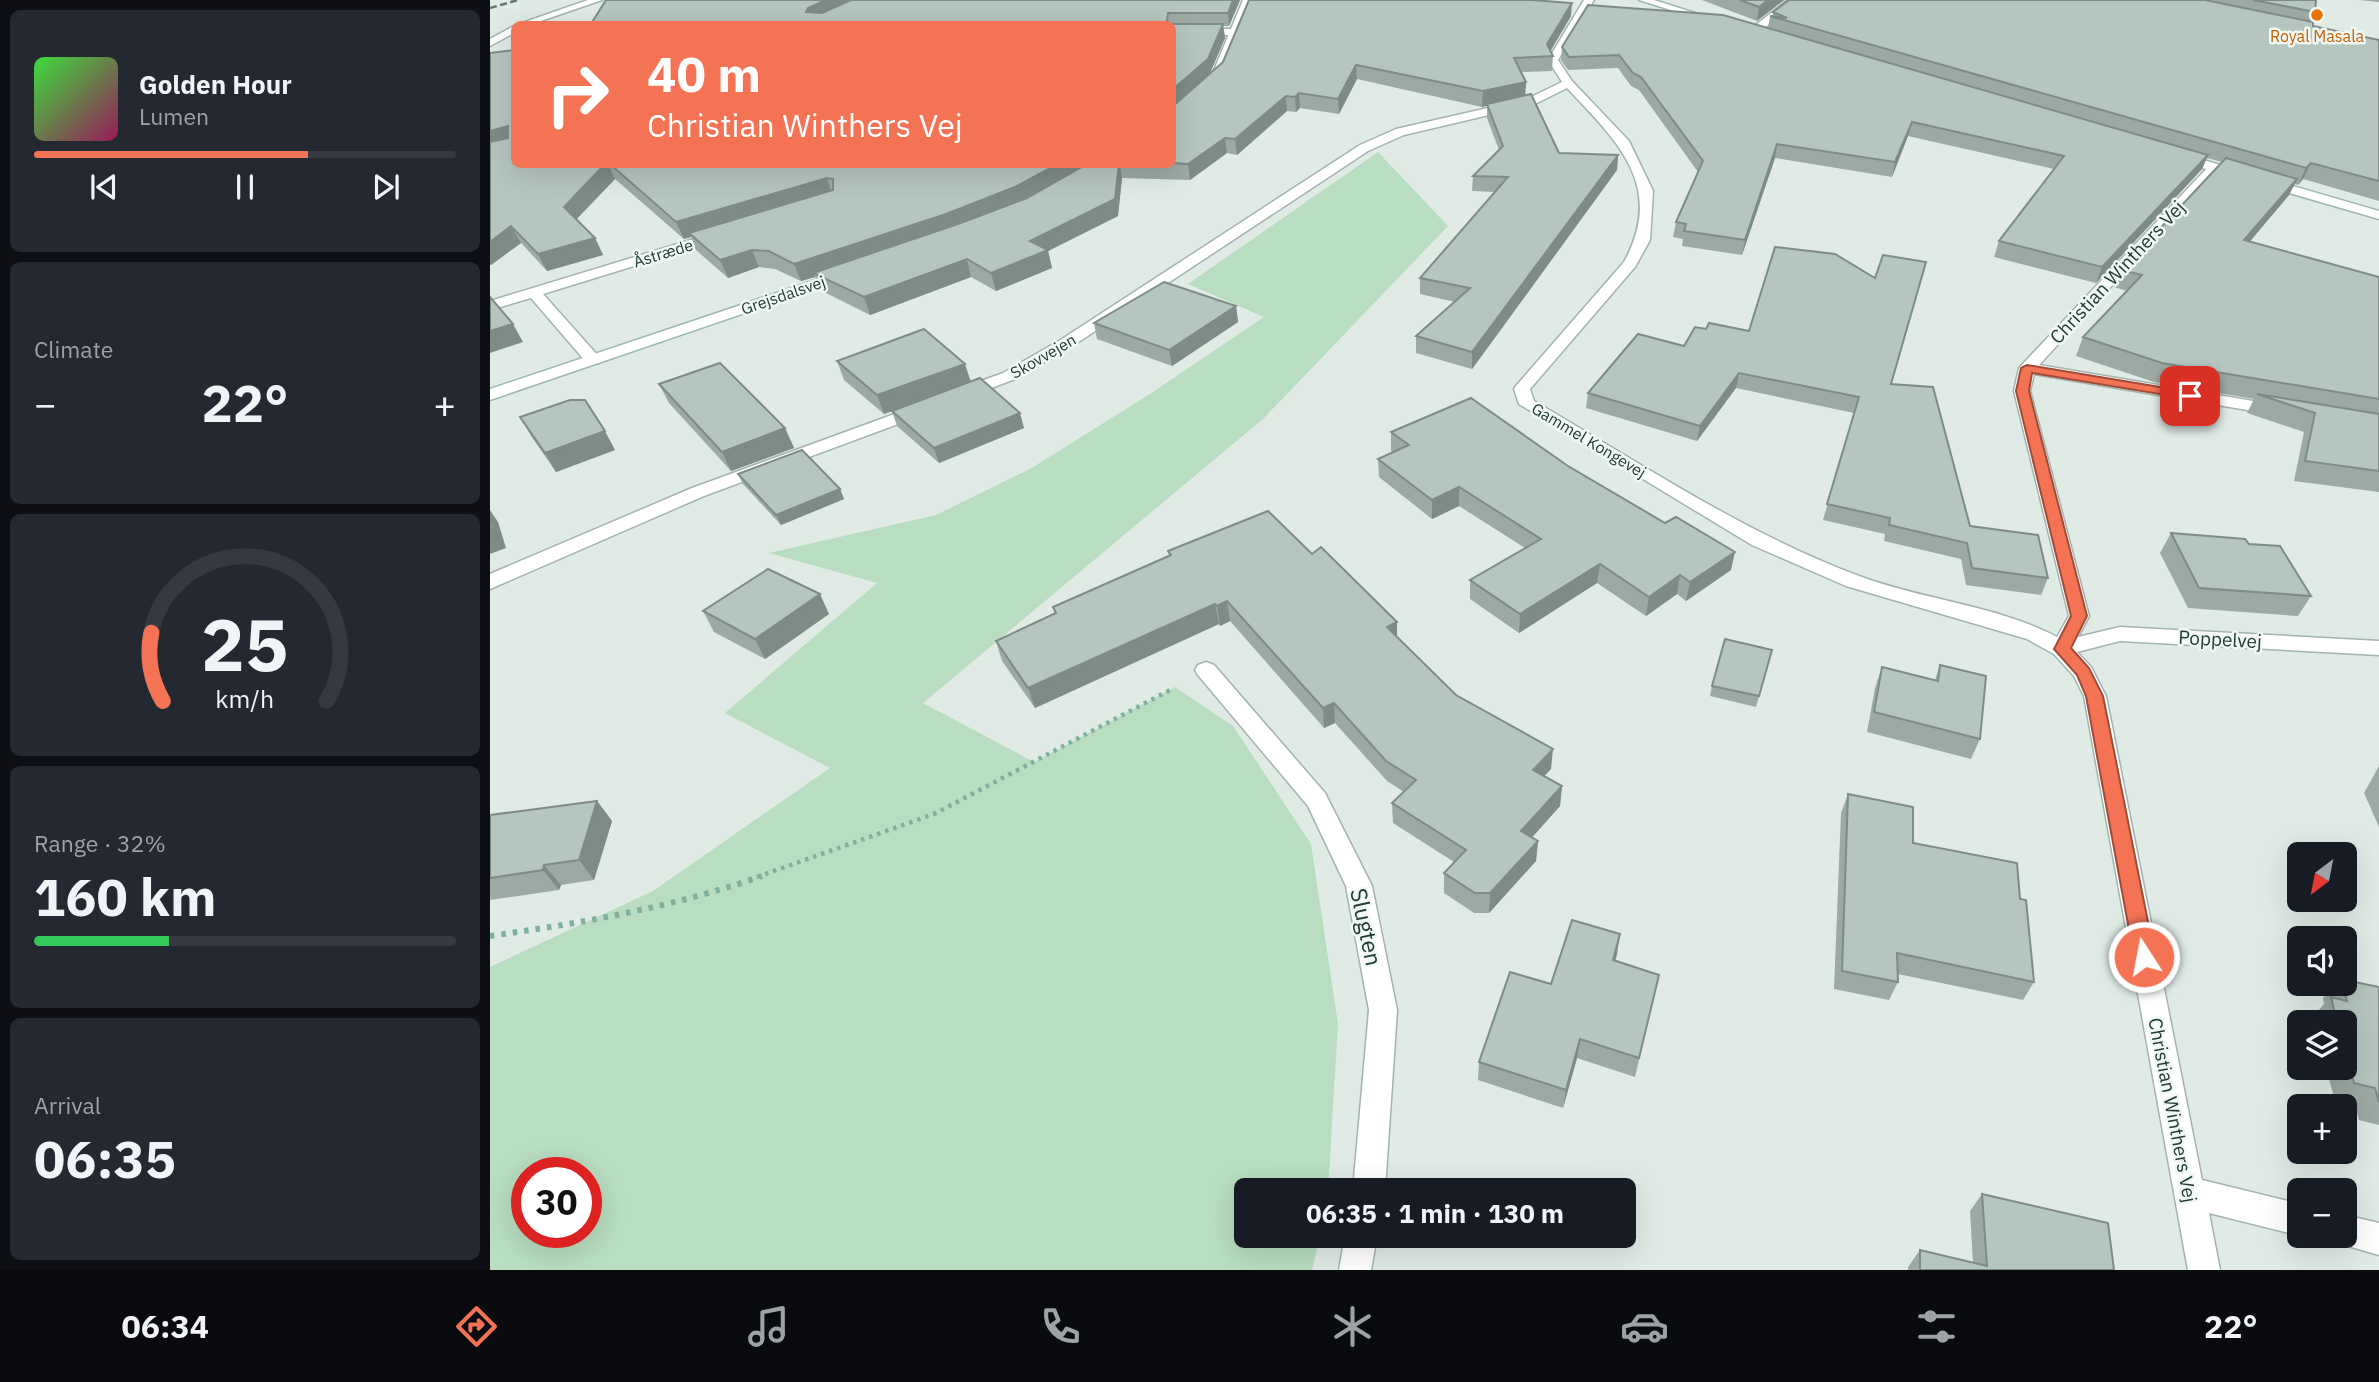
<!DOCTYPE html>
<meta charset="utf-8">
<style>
:root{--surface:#171b24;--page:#242831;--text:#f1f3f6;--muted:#9ea1a6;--line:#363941;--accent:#f57355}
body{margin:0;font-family:"IBM Plex Sans",sans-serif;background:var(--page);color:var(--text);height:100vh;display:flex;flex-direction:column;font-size:26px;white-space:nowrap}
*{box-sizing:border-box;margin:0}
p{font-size:23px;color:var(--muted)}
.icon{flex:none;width:38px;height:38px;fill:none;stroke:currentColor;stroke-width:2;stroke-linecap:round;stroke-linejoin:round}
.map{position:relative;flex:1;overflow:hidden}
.details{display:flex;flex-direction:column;gap:10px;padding:10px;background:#0d0f14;width:490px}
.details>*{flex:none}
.hud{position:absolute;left:21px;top:21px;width:665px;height:147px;border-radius:10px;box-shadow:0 7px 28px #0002;background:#f57355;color:#fff;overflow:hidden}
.needle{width:46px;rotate:212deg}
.tools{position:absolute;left:1797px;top:842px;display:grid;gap:14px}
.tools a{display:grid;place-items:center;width:70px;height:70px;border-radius:10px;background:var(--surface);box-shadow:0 7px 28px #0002;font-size:35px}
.speed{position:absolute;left:21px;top:1157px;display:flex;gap:14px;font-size:35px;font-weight:700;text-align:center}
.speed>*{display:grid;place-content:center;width:91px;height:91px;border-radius:50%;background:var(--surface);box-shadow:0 7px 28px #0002;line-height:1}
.speed .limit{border:10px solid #d22;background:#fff;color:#111}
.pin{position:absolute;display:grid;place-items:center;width:60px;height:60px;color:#fff;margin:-30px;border-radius:14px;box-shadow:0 4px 10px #0006}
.me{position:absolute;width:77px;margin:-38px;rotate:349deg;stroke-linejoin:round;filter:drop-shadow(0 0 5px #0008)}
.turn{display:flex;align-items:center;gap:24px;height:147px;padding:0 21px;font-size:32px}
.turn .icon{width:91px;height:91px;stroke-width:2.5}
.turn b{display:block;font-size:49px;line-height:60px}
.big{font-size:52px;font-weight:800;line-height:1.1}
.details .card{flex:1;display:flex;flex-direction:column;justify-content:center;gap:10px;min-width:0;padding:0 24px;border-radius:10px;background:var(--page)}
.details .dial{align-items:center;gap:0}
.dial svg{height:182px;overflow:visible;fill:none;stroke:var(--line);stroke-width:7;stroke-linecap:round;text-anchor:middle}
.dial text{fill:var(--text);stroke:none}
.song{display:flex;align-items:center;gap:21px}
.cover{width:84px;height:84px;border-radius:10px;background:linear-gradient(135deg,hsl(120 70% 55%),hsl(330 70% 35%))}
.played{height:7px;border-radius:4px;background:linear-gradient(90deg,var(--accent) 65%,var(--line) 65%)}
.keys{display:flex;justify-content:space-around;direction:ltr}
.heat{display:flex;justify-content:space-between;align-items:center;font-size:38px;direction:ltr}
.charge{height:10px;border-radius:5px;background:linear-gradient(90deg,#34c759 32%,var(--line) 0)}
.trip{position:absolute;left:744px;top:1178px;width:402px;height:70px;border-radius:10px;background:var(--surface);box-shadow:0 7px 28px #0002;font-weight:800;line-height:70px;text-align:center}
.tabs{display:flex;height:112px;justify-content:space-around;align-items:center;background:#090b0e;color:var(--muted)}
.tabs .icon{width:49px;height:49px}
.tabs .current{color:var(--accent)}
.tabs b{font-size:32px;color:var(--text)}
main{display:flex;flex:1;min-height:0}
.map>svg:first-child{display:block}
</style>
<main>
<section class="details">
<div class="card">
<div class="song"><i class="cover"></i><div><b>Golden Hour</b><p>Lumen</p></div></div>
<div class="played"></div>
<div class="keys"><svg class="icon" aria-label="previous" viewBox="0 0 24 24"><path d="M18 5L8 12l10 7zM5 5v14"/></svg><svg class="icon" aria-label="pause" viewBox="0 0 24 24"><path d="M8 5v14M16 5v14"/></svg><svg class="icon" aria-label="next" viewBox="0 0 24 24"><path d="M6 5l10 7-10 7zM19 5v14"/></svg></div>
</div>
<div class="card"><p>Climate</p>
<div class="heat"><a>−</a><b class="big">22°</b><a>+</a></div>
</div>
<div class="card dial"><svg viewBox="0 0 100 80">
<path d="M14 69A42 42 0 1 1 86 69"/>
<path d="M14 69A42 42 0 0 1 9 39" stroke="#f57355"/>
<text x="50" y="56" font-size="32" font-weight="700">25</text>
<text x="50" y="72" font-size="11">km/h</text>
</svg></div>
<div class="card"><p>Range · 32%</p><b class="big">160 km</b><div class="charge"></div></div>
<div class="card"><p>Arrival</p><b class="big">06:35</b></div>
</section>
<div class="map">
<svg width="1889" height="1270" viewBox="0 0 1889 1270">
<rect width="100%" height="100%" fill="#e0ebe6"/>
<path fill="#b8ddc0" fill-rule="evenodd" d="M888,152L958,226L773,419L433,703L544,762L685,687L743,726L821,844L848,1024L838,1190H756V1236H830L822,1270H0V967L163,891L340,768L235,713L387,583L279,553L446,515L540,469L663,392L774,317L698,284ZM37,1172H96V1232H37Z"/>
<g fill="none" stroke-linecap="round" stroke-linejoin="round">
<defs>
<g id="street">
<polygon points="98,0 112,0 42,24 29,24"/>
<path d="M1094,0H1104L1068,60L1082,81L1139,141L1163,191L1160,240L1145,267L1040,389L1044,401C1150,463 1254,533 1369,576C1433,600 1506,605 1567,637L1579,616L1524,391L1529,368L1720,165L1724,164L1730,168L1549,365L1787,405L1793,406L1795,410L1793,414L1787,415L1544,374L1540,391L1599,616L1588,637L1630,627L1889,641V655L1630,641L1587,652L1601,667L1616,696L1712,1180L1810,1204L1811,1236L1719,1213L1730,1270H1698L1594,696L1584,676L1564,654L1537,639L1356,586L1262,545L1029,404L1024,389L1026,386L1134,262C1176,186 1127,141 1077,88L1045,104L914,135L878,151L581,347L525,379L470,400L462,395L464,391L513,373L569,341L870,145L906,129L1037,99L1072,82L1058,60Z"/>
<polygon points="1298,0 1309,0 1267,34 1259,34 1259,30"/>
<polygon points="24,26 24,33 0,46 0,39"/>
<polygon points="682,29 745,29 750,32 745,35 682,35"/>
<polygon points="230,231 235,232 235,238 53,294 109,357 111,360 109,363 97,363 41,298 0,310 0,301"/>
<polygon points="429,405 435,406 437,410 435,414 214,496 0,589 0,574 202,488"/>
<polygon points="716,662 724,665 835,793 882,886 907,1010 895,1190 863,1190 879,1010 856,886 818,806 708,675 705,670 708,665"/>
<polygon points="1855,1215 1889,1223 1889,1255 1844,1242 1841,1236 1855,1236"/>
<polygon points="855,1236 887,1236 881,1270 849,1270"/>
</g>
<g id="secondary">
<polygon points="753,0 763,0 732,76 682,121 682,111 722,75"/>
<polygon points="1149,0 1164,0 1227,20 1219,22"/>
<polygon points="1689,153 1889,211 1889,219 1685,160 1685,154"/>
<polygon points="355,270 362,274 360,277 0,400 0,389"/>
</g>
</defs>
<use href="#street" stroke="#a3b3ad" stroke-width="3"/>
<use href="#secondary" stroke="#9eb7ad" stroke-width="3"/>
<polyline stroke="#80b09e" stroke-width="4.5" stroke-dasharray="3.5 5" stroke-linecap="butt" points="267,877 444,814 682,689"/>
<path stroke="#80b09e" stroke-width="6" stroke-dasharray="4.5 7" stroke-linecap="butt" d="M0,936C92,923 184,907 272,876"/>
<use href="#street" fill="#fff" fill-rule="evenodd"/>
<use href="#secondary" fill="#fff" fill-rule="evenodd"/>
<polyline stroke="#5b786e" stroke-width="2.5" stroke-dasharray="7 3.5" stroke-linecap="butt" points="0,8 28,0"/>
</g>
<g fill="#9caaa3">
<polygon points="750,0 739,26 733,26 735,38 720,73 1081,16 1060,51 1063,56 1062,71 1031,72 1036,82 1035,95 1069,153 1128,155 1127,170 982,369 926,353 926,336 965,302 930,294 930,278 1006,192 982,191 983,176 1009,150 997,118 997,105 992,107 867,79 849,114 810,108 806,112 797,111 747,155 737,153 700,180 632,178 628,216 558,251 562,268 506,291 481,277 380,315 330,290 325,277 311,281 285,269 269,267 238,278 206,250 201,237 194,239 125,179 86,219 105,238 113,255 57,271 31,243 1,265 0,265 0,53 24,164 682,164 682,24 101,24"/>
<polygon points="1212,0 1294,0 1267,21"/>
<polygon points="1299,0 1826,0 1825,12 1820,22 1823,26 1889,40 1889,201 1813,179 1808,185 1805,184 1799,195 1759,242 1889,277 1889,492 1804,481 1814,432 1757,413 1764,399 1664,382 1586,356 1593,337 1637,291 1624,287 1631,270 1732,162 1717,158 1712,169 1606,283 1504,257 1509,241 1564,169 1418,136 1402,177 1285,158 1252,255 1192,246 1193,239 1183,237 1186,222 1208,172 1149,90 1141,86 1128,68 1078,70 1071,60 1072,47 1278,28 1280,16 1282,17 1283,12"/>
<polygon points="1869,0 1889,0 1889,2"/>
<polygon points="746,306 748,322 682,366 607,339 604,323"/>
<polygon points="1194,346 1401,384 1480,526 1558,578 1551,595 1476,585 1471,559 1394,541 1395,534 1333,520 1364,413 1246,388 1207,441 1096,408 1098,393"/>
<polygon points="347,361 481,382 534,428 449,463 407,426 402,411 394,414 354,380"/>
<polygon points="169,384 295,428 304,448 241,471 179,403"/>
<polygon points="30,417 125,450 66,472 41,436"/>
<polygon points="901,432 1078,466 1241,570 1196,601 1187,594 1156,616 1107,583 1029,633 980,599 980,580 1035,548 969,506 942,519 889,477 888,459 903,452 901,451"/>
<polygon points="248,474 350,489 354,499 291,525 253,484"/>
<polygon points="1681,533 1759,544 1821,596 1808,616 1698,608 1670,553"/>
<polygon points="678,551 822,554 966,695 1061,769 1054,776 1072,786 1070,806 1042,837 1048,841 1046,861 999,913 984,913 954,893 954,873 964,862 903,823 902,803 914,792 897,781 845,723 834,728 740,621 730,626 729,624 545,708 512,661 506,641 565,614 563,607 679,556"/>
<polygon points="213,611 339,614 275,659 224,632"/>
<polygon points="1282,650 1266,707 1220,696 1222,686"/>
<polygon points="1450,665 1490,739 1481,759 1377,732 1385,688 1392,667 1445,680"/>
<polygon points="1889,766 1889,827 1874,793"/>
<polygon points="1358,794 1423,843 1530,899 1544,982 1533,1000 1408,974 1408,982 1399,1000 1344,989 1351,813"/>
<polygon points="107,801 122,821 104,880 71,885 69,890 0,900 0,815"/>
<polygon points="1127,954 1125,961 1169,975 1145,1077 1087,1058 1073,1108 988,1080 989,1062 1061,984"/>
<polygon points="1846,984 1889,987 1889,1125 1869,1120 1865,1106 1845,1101 1836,1068 1855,1068 1855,1022 1824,1022 1823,1017 1834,1004 1833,998"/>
<polygon points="1492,1194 1624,1270 1418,1270 1418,1267 1430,1250 1483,1263 1480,1211"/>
</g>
<g fill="#7f8b85">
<polygon points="336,0 370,0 322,22 316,12 318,8"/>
<polygon points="743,0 750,0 739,26 738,13"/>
<polygon points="1278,0 1294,0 1267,21 1269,7"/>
<polygon points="1082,3 1081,16 1057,57 1057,44"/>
<polygon points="733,24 735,38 720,73 682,107 682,90"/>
<polygon points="866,65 867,79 849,114 848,99"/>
<polygon points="1036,82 1035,97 992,107 993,91"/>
<polygon points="809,93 810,108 806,112 805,97"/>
<polygon points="796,96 797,111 747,155 745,139"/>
<polygon points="1422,122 1418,136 1402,177 1405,162"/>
<polygon points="18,126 24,140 0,149 0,131"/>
<polygon points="735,138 737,153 700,180 698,164"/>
<polygon points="1287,144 1285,158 1252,255 1255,240"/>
<polygon points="1128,155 1127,170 982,369 982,352"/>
<polygon points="1718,155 1712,169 1606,283 1612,267"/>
<polygon points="1821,163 1813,179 1808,185 1816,168"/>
<polygon points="115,164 118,164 125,179 82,224 74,207"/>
<polygon points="568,164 602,164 529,204 323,273 325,277 311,281 304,264"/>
<polygon points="629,164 630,164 632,178 628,216 558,251 562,268 506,291 501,273"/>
<polygon points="337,178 342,194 199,233 201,237 194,239 186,222"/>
<polygon points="1807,179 1799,195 1746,258 1754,240"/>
<polygon points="21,226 31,243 1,265 0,263 0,242"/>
<polygon points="105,238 113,255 57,271 48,254"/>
<polygon points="262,250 269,267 238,278 230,260"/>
<polygon points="477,259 481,277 380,315 374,297"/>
<polygon points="746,306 748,322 682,366 679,350"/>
<polygon points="23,324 33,342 0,353 0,331"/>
<polygon points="475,364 481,382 394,414 387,395"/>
<polygon points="1249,373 1246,388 1207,441 1210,426"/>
<polygon points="530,413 534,428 449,463 444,448"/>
<polygon points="295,428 304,448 241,471 232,452"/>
<polygon points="115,431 125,450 66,472 55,453"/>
<polygon points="969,487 969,506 942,519 942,500"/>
<polygon points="350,489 354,499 291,525 286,515"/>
<polygon points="0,510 8,522 16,548 0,554"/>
<polygon points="1245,552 1241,570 1196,601 1200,582"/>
<polygon points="1110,564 1107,583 1029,633 1030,614"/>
<polygon points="1190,575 1187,594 1156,616 1159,597"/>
<polygon points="330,594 339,614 275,659 265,639"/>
<polygon points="737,601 740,621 730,626 727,606"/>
<polygon points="725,604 729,624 545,708 538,688"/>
<polygon points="907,622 907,642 897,627"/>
<polygon points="844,703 845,723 834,728 833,708"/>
<polygon points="1063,749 1061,769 1041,790 1043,770"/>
<polygon points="1072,786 1070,806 1030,851 1031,831"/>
<polygon points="107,801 122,821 104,880 89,860"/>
<polygon points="1048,841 1046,861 999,913 1000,893"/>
<polygon points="54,865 71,885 69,890 53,870"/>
<polygon points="1130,934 1127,954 1119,980 1123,960"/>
<polygon points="1090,1039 1087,1058 1073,1108 1076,1090"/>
</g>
<g fill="#b5c6be" stroke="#7f8b85" stroke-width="2">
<polygon points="116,0 336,0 318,8 316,12 332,13 361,0 743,0 738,13 678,13 677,21 680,24 733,24 718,59 682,90 682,24 101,24"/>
<polygon points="759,0 1042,0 1082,3 1057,44 1063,56 1024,58 1036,82 993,91 866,65 848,99 809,93 805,97 796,96 745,139 735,138 698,164 682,163 682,107 733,62"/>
<polygon points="1250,0 1278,0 1269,7"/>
<polygon points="1299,0 1715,0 1823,22 1823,26 1889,40 1889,181 1821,163 1816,168 1280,16 1297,18 1283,12"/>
<polygon points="1763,0 1826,0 1825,12"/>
<polygon points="1098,5 1233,15 1718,155 1612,267 1509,241 1574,156 1422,122 1405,162 1287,144 1255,240 1194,231 1196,224 1186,222 1213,161 1151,77 1143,73 1129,55 1079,57 1072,47"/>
<polygon points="24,50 24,164 115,164 74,207 105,238 48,254 21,226 0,242 0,142 18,138 18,126 0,131 0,53"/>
<polygon points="1041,94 1069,153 1128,155 982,352 926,336 980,288 930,278 1018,177 983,176 1013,146 997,104"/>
<polygon points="1736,158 1807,179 1754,240 1889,277 1889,399 1672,363 1593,337 1652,275 1631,270"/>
<polygon points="120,164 568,164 525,187 456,214 304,264 279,251 262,250 230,260 199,233 343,190 343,179 337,178 186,222"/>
<polygon points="597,164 629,164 625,199 540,241 558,250 501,273 477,259 374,297 323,273 468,224 537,198"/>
<polygon points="1285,247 1345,254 1385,278 1393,255 1436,262 1401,384 1443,387 1480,526 1548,535 1558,578 1482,568 1477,543 1399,525 1400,518 1337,504 1369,397 1249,373 1210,426 1098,393 1148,334 1194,346 1205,327 1216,329 1219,323 1259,331"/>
<polygon points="674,282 746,306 679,350 604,323"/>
<polygon points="0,297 23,324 0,331"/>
<polygon points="434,329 475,364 387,395 347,361"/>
<polygon points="230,363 295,428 232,452 169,384"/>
<polygon points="490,378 530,413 444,448 402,411"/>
<polygon points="1767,394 1889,414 1889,471 1815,461 1825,413"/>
<polygon points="981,398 1078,466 1175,523 1186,517 1245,552 1200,582 1190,575 1159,597 1110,564 1030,614 980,580 1051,539 969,487 942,500 888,459 919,445 901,432"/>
<polygon points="80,400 95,400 115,431 55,453 30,417"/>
<polygon points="312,450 350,489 286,515 248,474"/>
<polygon points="778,511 822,554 831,547 907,622 897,627 966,695 1063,749 1043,770 1072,786 1031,831 1048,841 1000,893 985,893 954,873 976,850 902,803 926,780 896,761 844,703 833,708 737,601 727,606 725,604 538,688 506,641 566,613 563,607 681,555 678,551"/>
<polygon points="0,517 3,528 0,529"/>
<polygon points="1681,533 1755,539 1759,544 1790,546 1821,596 1709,588"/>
<polygon points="278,569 330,594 265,639 213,611"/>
<polygon points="1235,639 1282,650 1269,696 1222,686"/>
<polygon points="1450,665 1496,676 1490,739 1384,712 1392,667 1448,681"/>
<polygon points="1358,794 1423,807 1423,843 1527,863 1530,899 1536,900 1544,982 1407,953 1408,982 1352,971"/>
<polygon points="107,801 89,860 54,865 53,870 0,878 0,815"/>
<polygon points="1082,920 1130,934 1123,960 1169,975 1149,1058 1090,1039 1076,1090 989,1062 1020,972 1061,984"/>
<polygon points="1855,980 1889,987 1889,1102 1885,1088 1864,1083 1855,1050 1855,1022 1847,1022 1841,997 1857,1001 1852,984 1855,984"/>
<polygon points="1492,1194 1618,1223 1624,1270 1430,1270 1430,1250 1497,1266"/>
</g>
<polygon fill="#f57355" stroke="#9f4b37" stroke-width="2" points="1537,365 1700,392 1706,396 1700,399 1542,373 1539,391 1597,616 1581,648 1599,668 1613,696 1665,957 1662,964 1654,966 1647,964 1644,957 1596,696 1587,675 1564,649 1581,616 1526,391 1531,368"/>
<circle fill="#e8710a" stroke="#f1f8f4" stroke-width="2.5" cx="1827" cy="15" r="7"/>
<g text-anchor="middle" stroke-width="5" stroke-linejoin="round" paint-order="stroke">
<g font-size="16" fill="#c56008" stroke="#f1f8f4">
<text x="1827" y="42">Royal Masala</text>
</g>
<g font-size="16" fill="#203c33" stroke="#f1f8f4">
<text transform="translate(173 253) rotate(-17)" y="6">Åstræde</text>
<text transform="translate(293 295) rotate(-19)" y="6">Grejsdalsvej</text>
<text transform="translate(553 356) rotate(-30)" y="6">Skovvejen</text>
<text transform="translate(1099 440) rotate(31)" y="6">Gammel Kongevej</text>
</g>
<g font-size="19" fill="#203c33" stroke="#f1f8f4">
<text transform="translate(1627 272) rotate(-47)" y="7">Christian Winthers Vej</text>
<text transform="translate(1730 639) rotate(3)" y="7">Poppelvej</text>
<text transform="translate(1683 1110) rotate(79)" y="7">Christian Winthers Vej</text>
</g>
<g font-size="23" fill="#203c33" stroke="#f1f8f4">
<text transform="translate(876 927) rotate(78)" y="8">Slugten</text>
</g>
</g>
</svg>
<div class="tools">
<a><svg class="needle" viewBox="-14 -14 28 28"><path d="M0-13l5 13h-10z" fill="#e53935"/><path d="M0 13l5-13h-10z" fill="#9ea1a6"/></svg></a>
<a><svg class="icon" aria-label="sound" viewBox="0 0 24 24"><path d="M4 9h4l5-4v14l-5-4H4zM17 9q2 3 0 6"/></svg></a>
<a><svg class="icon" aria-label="layers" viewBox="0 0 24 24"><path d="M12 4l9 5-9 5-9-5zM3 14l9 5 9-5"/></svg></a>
<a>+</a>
<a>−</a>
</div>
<div class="speed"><div class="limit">30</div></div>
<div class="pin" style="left:1700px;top:396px;background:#d93025"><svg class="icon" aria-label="arrive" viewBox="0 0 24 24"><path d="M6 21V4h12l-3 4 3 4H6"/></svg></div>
<svg class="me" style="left:1654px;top:957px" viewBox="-20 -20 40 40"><circle r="17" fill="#f57355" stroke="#fff" stroke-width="3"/><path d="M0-11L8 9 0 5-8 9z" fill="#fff"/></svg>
<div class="trip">06:35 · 1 min · 130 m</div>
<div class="hud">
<div class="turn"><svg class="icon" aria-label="right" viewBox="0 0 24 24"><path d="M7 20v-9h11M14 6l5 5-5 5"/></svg><div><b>40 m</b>Christian Winthers Vej</div></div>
</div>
</div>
</main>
<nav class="tabs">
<b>06:34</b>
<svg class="icon current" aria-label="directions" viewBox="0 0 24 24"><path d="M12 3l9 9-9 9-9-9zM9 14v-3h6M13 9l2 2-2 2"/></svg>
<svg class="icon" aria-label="music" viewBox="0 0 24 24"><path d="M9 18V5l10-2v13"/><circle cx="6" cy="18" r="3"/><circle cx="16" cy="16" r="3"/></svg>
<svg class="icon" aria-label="phone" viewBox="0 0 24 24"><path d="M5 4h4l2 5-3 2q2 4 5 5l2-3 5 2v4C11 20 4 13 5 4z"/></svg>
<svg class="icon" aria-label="climate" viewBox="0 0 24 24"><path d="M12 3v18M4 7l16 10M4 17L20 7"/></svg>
<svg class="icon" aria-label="car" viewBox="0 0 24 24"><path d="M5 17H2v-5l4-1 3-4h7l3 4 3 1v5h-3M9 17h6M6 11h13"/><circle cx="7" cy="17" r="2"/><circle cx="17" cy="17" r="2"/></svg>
<svg class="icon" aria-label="filters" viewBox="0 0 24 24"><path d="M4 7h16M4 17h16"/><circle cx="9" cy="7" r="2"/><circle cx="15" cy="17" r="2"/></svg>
<b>22°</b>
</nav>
